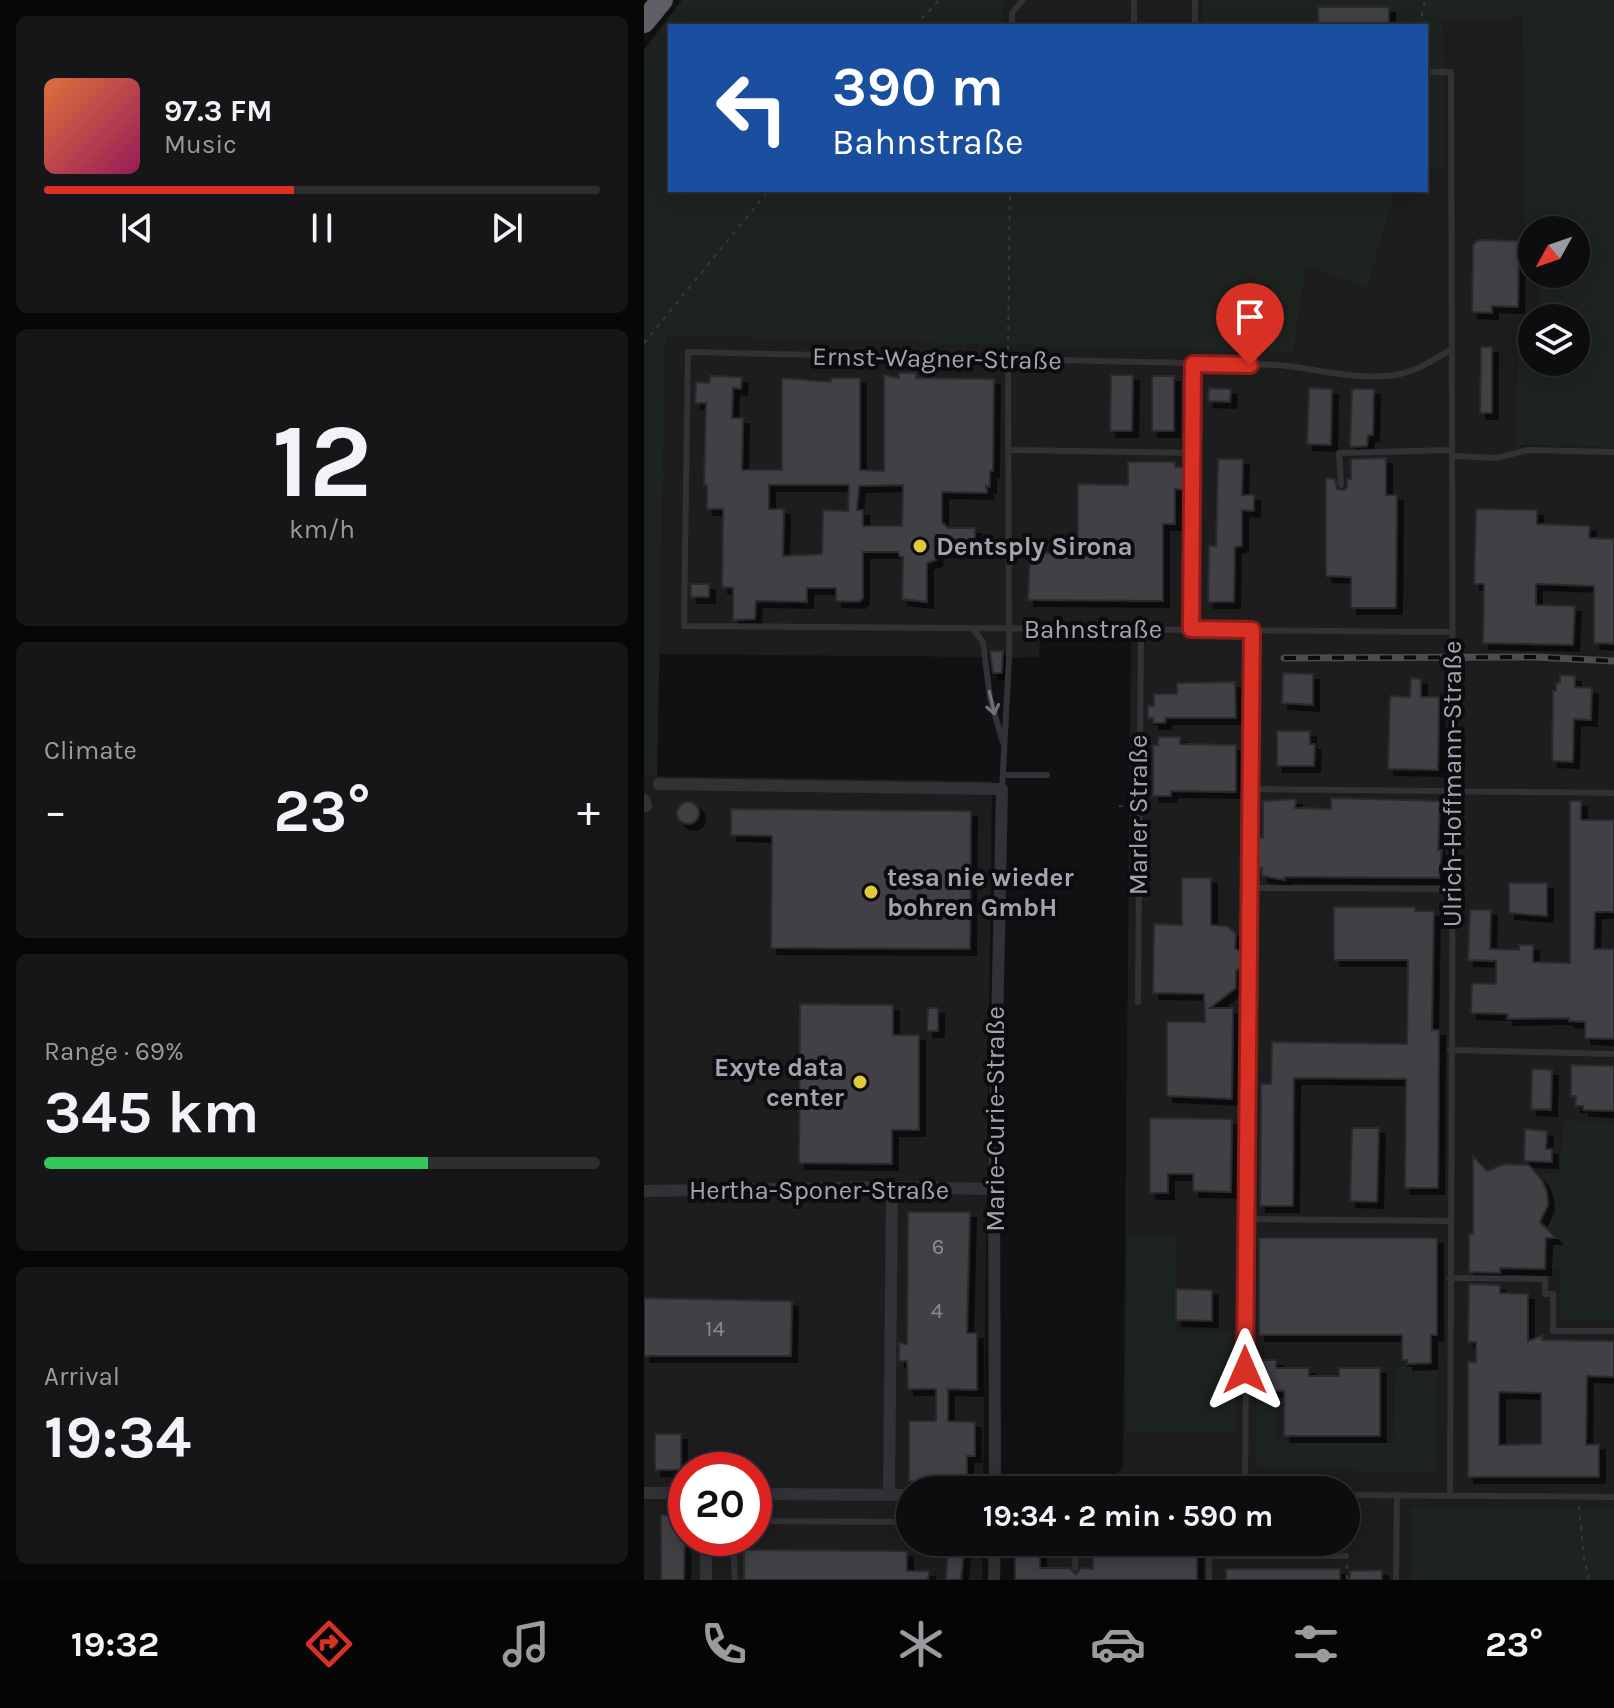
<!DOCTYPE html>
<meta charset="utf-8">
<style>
:root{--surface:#0d0c0e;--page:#161517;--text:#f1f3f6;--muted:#9a9b9e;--line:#2d2c2e;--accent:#d93025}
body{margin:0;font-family:Karla,sans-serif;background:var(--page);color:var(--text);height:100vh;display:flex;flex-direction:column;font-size:30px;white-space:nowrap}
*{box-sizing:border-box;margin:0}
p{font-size:26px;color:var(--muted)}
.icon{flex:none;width:44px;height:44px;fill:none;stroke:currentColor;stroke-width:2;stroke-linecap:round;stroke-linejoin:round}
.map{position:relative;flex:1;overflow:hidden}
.panel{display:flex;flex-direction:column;gap:16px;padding:16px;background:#070708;width:644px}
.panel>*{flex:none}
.top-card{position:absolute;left:24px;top:24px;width:760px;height:168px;border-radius:0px;box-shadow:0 4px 20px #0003,0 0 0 2px var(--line);background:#1a4fa0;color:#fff;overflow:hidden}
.needle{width:52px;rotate:230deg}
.buttons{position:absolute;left:874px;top:216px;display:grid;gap:16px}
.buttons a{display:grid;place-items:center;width:72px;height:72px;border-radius:50%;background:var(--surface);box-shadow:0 4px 20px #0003,0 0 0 2px var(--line);font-size:40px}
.speed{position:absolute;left:24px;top:1452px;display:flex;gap:16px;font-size:40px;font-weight:700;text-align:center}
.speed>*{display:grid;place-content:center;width:104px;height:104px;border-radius:50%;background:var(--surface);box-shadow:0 4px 20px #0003,0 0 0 2px var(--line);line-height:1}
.speed .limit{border:12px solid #d22;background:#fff;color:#111}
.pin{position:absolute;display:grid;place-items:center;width:68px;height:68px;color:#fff;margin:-82px -34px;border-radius:50% 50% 50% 0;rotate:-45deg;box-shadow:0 0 8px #0007}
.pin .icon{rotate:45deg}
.me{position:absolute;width:88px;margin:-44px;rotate:0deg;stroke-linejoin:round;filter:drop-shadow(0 0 6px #0008)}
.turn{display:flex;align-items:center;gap:28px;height:168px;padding:0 32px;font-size:36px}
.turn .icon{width:104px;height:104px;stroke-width:2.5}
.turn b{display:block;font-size:56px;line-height:68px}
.big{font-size:60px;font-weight:700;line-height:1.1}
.panel .card{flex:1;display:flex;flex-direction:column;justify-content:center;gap:12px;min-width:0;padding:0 28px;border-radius:12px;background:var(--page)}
.panel .dial{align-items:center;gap:0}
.dial b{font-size:104px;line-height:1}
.song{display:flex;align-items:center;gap:24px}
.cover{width:96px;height:96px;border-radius:12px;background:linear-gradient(135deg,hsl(20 70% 55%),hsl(330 70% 35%))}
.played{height:8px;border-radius:4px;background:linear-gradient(90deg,var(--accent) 45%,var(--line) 45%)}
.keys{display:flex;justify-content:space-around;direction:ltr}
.heat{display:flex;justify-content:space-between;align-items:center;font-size:44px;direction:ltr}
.charge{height:12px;border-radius:6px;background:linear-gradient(90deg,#34c759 69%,var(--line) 0)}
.trip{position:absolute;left:252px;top:1476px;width:464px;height:80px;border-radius:40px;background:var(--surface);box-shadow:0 4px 20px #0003,0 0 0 2px var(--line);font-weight:700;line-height:80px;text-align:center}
.menu{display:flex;height:128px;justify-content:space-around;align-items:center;background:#050506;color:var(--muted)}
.menu .icon{width:56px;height:56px}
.menu .selected{color:var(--accent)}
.menu b{font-size:36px;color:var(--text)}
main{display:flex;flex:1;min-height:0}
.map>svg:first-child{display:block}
</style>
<main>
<section class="panel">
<div class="card">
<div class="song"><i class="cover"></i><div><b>97.3 FM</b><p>Music</p></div></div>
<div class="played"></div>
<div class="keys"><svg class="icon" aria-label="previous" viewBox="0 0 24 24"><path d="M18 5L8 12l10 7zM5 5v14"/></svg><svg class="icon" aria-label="pause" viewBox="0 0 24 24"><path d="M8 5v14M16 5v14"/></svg><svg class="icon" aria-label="next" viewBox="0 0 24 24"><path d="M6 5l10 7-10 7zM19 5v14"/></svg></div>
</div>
<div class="card dial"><b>12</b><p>km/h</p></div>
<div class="card"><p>Climate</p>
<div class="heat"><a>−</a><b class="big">23°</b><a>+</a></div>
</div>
<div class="card"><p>Range · 69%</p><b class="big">345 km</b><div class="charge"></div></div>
<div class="card"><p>Arrival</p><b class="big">19:34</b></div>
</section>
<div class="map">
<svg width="970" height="1580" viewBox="0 0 970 1580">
<defs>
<filter id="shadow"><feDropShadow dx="6" dy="6" stdDeviation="0" flood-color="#0009"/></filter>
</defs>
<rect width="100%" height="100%" fill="#111012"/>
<g fill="#1d1d1e" fill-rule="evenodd">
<polygon points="363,0 891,0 900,230 888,230 888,274 901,274 902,310 888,318 873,445 970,448 970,1580 371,1580 371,1542 702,1542 702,1490 390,1490 390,1475 469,1477 479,1467 487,637 396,637 395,657 363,658 362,651 344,651 344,657 336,657 15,654 22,335 170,190 782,190 782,26 337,26"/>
<path d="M0,776L348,781L339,1490H266V1542H338V1580H0ZM42,1470H110V1538H42Z"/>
</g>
<g fill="#1d241f" fill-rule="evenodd">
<polygon points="38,0 363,0 359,5 358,26 26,26 26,190 751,190 723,288 662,266 649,353 22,335 13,777 0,776 0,50"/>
<path d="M558,0H970V448L872,445L875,324L896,312V274H932V230H889L881,223L878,17L799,20L801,169H782V26H558ZM888,318H932V362H888Z"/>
<path d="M919,1121L970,1122V1321L917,1320V1269H901L902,1238L895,1221C907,1205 905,1189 893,1174H916Z"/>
<polygon points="483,1235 533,1236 532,1330 594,1332 592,1433 482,1432"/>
<polygon points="751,1366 793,1366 792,1473 613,1468 613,1390 631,1390 633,1441 749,1443"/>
<polygon points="767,1508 970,1509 970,1580 767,1580"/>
</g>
<g fill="#403f45" stroke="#2b2b2d" stroke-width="2" fill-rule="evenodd" filter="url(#shadow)">
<rect x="674" y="7" width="71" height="19"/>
<polygon points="834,240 875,241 874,307 848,306 848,313 828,312 829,245"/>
<polygon points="837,347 848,347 848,413 836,413"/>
<path d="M255,373H272V378L350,379L349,471H346V487L342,486L343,493L298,492V522L304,528H331V551H293L292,560L283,563V602L258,599L259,557H256L254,552H219V598L215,602L192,601V588H163V602L112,601L111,619L89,620V588L78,587L79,509H63V485H60L62,403H51L52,382L65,383L66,376L98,377L97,389L89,388L88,418H99L98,470H138V378L187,382V378H216V470L240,471V375L255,378ZM125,485H205L204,511L179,510L178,554L139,556L140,509H125ZM259,485L258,526H219V510H213L215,486Z"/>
<polygon points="467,375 489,375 488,431 466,431"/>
<rect x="508" y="376" width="22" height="55"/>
<polygon points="565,388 587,389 586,402 564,401"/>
<polygon points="665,388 688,389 687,445 663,444"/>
<polygon points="708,389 730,389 729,435 724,435 723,446 707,447 706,444"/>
<polygon points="742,458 742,495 753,495 752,608 707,608 707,577 682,576 682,478 691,479 693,489 700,490 703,487 703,479 707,479 707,459"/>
<polygon points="574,459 599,459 598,495 610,495 610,511 598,510 598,546 591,547 590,602 564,602 565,546 572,546"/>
<polygon points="484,462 531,462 531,467 542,467 542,490 531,489 531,524 519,524 519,601 384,600 386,552 434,554 434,484 484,485"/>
<polygon points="832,509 893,510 893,524 946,526 945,538 970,539 970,644 950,643 950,586 892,584 892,605 931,606 929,645 839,643 840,584 830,584"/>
<rect x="47" y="584" width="18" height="13"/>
<polygon points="346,651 359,651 358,673 349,673"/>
<polygon points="639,673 669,674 669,705 638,703"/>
<polygon points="916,675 931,676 931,687 948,688 947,720 930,719 929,762 908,761 909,691 912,691 912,683 916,683"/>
<polygon points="767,678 777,679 777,697 795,697 794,770 744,769 746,696 766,697"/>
<polygon points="591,682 592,718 522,718 521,723 509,723 509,718 504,718 504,706 510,706 510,694 533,694 533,683"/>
<polygon points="633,731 666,731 666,744 671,744 670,766 633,766"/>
<polygon points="514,737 536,737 536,744 592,745 592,792 527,791 527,796 509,796 509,745 514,745"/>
<polygon points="687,798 796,801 794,850 798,850 795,878 641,877 641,880 618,876 618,868 612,868 612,838 619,838 619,801 652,799 651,808 687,809"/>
<polygon points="926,801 937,801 937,820 970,820 970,912 951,912 950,949 970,949 970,1039 941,1038 941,1022 925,1021 925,1018 863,1019 864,1014 827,1013 828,983 852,984 852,961 824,960 826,910 847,910 846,949 875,950 875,945 889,945 889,962 926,963"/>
<circle cx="44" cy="813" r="11"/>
<polygon points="87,809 327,811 326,949 127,948 128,836 87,835"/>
<polygon points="538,878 567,878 567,925 583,926 592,934 591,948 597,952 597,967 592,971 592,988 566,1008 589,1008 588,1099 523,1096 523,1022 561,1022 560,994 509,993 510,924 538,925"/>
<polygon points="865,883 903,883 903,916 865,913"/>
<polygon points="690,907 771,907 771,911 790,911 788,1030 795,1030 794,1188 761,1188 762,1079 650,1078 649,1206 616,1206 617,1084 627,1084 628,1042 763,1044 764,960 690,960"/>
<polygon points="156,1004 249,1005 249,1035 275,1035 275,1130 248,1130 248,1164 155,1163"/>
<polygon points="284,1008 294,1008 294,1031 283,1031"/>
<polygon points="927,1065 970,1066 970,1111 939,1110 939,1106 931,1106 932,1096 927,1096"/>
<polygon points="888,1069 908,1070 907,1110 887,1109"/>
<polygon points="506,1118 588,1119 587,1192 549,1191 549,1174 524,1174 524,1193 506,1193"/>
<polygon points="708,1128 735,1128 733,1202 706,1201"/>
<polygon points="881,1129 903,1131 902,1149 908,1149 908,1162 880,1161"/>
<polygon points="829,1156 843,1171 861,1164 885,1165 898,1180 903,1192 904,1205 896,1222 912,1238 902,1238 901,1269 856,1268 856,1273 825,1272 825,1234 829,1234"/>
<polygon points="264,1212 326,1212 323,1333 333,1333 333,1390 304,1389 304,1421 331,1422 331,1456 323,1456 323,1483 265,1481 265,1421 292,1421 292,1389 264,1389 263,1361 255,1361 255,1343 263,1344"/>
<polygon points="615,1238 793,1238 793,1335 787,1335 787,1363 763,1364 763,1360 758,1360 758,1335 615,1335"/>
<path d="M825,1284L856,1285V1293L884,1294V1341L899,1335L898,1340L970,1341V1377L943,1376L942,1445L955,1444V1477H824V1362H832V1342H824ZM855,1392L897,1393V1444L855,1445Z"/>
<polygon points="532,1289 568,1290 568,1321 532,1320"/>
<polygon points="0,1298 148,1301 147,1356 0,1356"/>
<polygon points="614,1360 632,1360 632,1368 665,1368 665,1376 695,1376 695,1368 736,1368 736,1436 640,1436 640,1391 613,1390"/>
<rect x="11" y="1434" width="26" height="36"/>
<polygon points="17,1515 41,1515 40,1580 17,1580"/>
<polygon points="304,1542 321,1542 317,1580 302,1580"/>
<polygon points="371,1542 396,1542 396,1568 425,1568 432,1574 437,1568 449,1569 449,1542 553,1542 553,1580 371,1580"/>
<polygon points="100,1550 263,1551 263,1571 285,1571 284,1580 100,1580"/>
<rect x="582" y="1569" width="114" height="11"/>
<polygon points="738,1570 738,1580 706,1580 706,1571"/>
</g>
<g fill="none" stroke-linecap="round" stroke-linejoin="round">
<g stroke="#38383d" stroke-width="2" stroke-dasharray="4 6" stroke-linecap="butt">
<polyline points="271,26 295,0"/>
<polyline points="776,26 781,0"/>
<polyline points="0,343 125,190"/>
<polyline points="364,350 366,190"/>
<polyline points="475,806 486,806"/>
<polyline points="935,1506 940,1558 945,1580"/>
<polyline points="703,1565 703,1580"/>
</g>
<g stroke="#323236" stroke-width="6">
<polyline points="368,26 368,13 379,0"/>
<polyline points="490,26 490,0"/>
<polyline points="551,26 551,0"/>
<polyline points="782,72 807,72 809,792 806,1496"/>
<path d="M808,349C792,358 775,370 756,374C717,382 674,369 635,365L44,352L40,626L808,632"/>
<polyline points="365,450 549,453"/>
<polyline points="808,456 853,458 884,450 970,452"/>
<polyline points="697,485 695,453 808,450"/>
<polyline points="329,629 339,642 346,698 359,743"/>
<polyline points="547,629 549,364"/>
<polyline points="359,775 403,775"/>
<polyline points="358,789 365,658 364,359"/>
<polyline points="606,789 970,793"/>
<polyline points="605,888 808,889"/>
<polyline points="494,1002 497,628"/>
<polyline points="806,1050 970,1054"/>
<polyline points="603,1219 806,1221"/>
<polyline points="806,1278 901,1279 901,1294 909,1294 909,1331 970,1331"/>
<polyline points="601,1490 608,630"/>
<polyline points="702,1495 970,1497"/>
<polyline points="110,1521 256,1522 256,1495"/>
<polyline points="89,1538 91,1580"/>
<polyline points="565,1556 702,1556"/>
<polyline points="431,1568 432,1542"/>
<polyline points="565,1580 565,1556 568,1542"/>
<polyline points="752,1580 753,1495"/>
</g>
<g stroke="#323236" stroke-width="12">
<polyline points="15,784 358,789 350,1174 351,1490"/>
<polyline points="0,800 2,806"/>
<polyline points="0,1191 248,1187 350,1189"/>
<polyline points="0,1493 42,1493"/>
<polyline points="110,1494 266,1495"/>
<polyline points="245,1494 248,1187"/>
<polyline points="62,1580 62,1538"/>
<polyline points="350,1580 351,1542"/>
</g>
<polyline stroke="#5e5f67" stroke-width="22" points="0,22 18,0"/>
<defs>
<polyline id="rail" points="640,658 892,657 970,661"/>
</defs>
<use href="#rail" stroke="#4b4b51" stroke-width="7"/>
<use href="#rail" stroke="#0c0b0d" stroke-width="4" stroke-dasharray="12" stroke-linecap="butt"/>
</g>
<defs><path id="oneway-shaft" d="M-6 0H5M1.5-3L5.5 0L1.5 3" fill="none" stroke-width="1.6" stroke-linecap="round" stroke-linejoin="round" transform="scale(2)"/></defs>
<use stroke="#70717a" href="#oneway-shaft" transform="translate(348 703) rotate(77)"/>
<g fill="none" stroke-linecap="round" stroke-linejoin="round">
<defs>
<polyline id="route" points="601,1370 608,630 547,629 549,364 606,365"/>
</defs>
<use href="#route" stroke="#8d1f18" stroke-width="20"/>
<use href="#route" stroke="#d93025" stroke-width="14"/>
</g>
<g fill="#decb3c" stroke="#0c0b0d" stroke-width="3">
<circle cx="276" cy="546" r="8"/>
<circle cx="227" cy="892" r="8"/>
<circle cx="216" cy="1082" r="8"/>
</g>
<g text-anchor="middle" stroke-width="8" stroke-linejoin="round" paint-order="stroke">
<g font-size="22" fill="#8a8b96">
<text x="294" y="1254">6</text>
<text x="293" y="1318">4</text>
<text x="71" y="1336">14</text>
</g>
<g font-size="26" fill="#a3a4b1" stroke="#0c0b0d">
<text transform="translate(293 358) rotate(1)" y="9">Ernst-Wagner-Straße</text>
<text x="449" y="638">Bahnstraße</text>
<text transform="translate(808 784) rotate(-90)" y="9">Ulrich-Hoffmann-Straße</text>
<text transform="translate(494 815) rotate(-90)" y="9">Marler Straße</text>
<text transform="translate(351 1119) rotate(-90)" y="9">Marie-Curie-Straße</text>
<text x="175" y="1199">Hertha-Sponer-Straße</text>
</g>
<g font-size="26" font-weight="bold" fill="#a3a4b1" stroke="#0c0b0d" text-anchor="start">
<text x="292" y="555">Dentsply Sirona</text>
<text x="243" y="886">tesa nie wieder<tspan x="243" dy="30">bohren GmbH</tspan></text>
<text x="200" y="1076" text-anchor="end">Exyte data<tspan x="200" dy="30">center</tspan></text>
</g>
</g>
</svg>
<div class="buttons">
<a><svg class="needle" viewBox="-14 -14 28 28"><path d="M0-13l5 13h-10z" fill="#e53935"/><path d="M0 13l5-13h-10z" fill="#9a9b9e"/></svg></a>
<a><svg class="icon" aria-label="layers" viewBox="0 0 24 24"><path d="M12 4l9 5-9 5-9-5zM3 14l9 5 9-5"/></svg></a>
</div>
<div class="speed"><div class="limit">20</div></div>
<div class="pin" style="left:606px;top:365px;background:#d93025"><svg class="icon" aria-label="arrive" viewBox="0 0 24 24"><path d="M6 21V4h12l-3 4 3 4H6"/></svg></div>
<svg class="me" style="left:601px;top:1370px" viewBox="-20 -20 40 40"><path d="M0-17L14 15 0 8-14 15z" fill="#d93025" stroke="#fff" stroke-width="4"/></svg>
<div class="trip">19:34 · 2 min · 590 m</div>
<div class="top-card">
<div class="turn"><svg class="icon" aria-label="left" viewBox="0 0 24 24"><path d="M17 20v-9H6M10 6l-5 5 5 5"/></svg><div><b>390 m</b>Bahnstraße</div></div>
</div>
</div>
</main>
<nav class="menu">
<b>19:32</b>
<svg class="icon selected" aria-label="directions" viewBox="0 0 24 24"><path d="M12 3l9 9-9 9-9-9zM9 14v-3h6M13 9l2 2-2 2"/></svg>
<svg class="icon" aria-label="music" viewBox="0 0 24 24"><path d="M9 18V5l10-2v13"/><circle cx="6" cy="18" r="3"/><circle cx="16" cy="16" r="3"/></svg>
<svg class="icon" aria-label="phone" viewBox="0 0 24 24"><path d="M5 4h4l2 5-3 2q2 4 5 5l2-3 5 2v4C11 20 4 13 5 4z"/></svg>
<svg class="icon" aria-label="climate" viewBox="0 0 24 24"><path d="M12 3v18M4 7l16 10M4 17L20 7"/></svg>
<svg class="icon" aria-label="car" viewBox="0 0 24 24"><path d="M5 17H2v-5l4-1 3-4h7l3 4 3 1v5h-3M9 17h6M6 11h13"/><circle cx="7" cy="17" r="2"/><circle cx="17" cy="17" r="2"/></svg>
<svg class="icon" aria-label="filters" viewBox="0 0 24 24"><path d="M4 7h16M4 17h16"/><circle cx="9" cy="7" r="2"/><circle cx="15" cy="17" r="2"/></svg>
<b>23°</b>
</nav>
